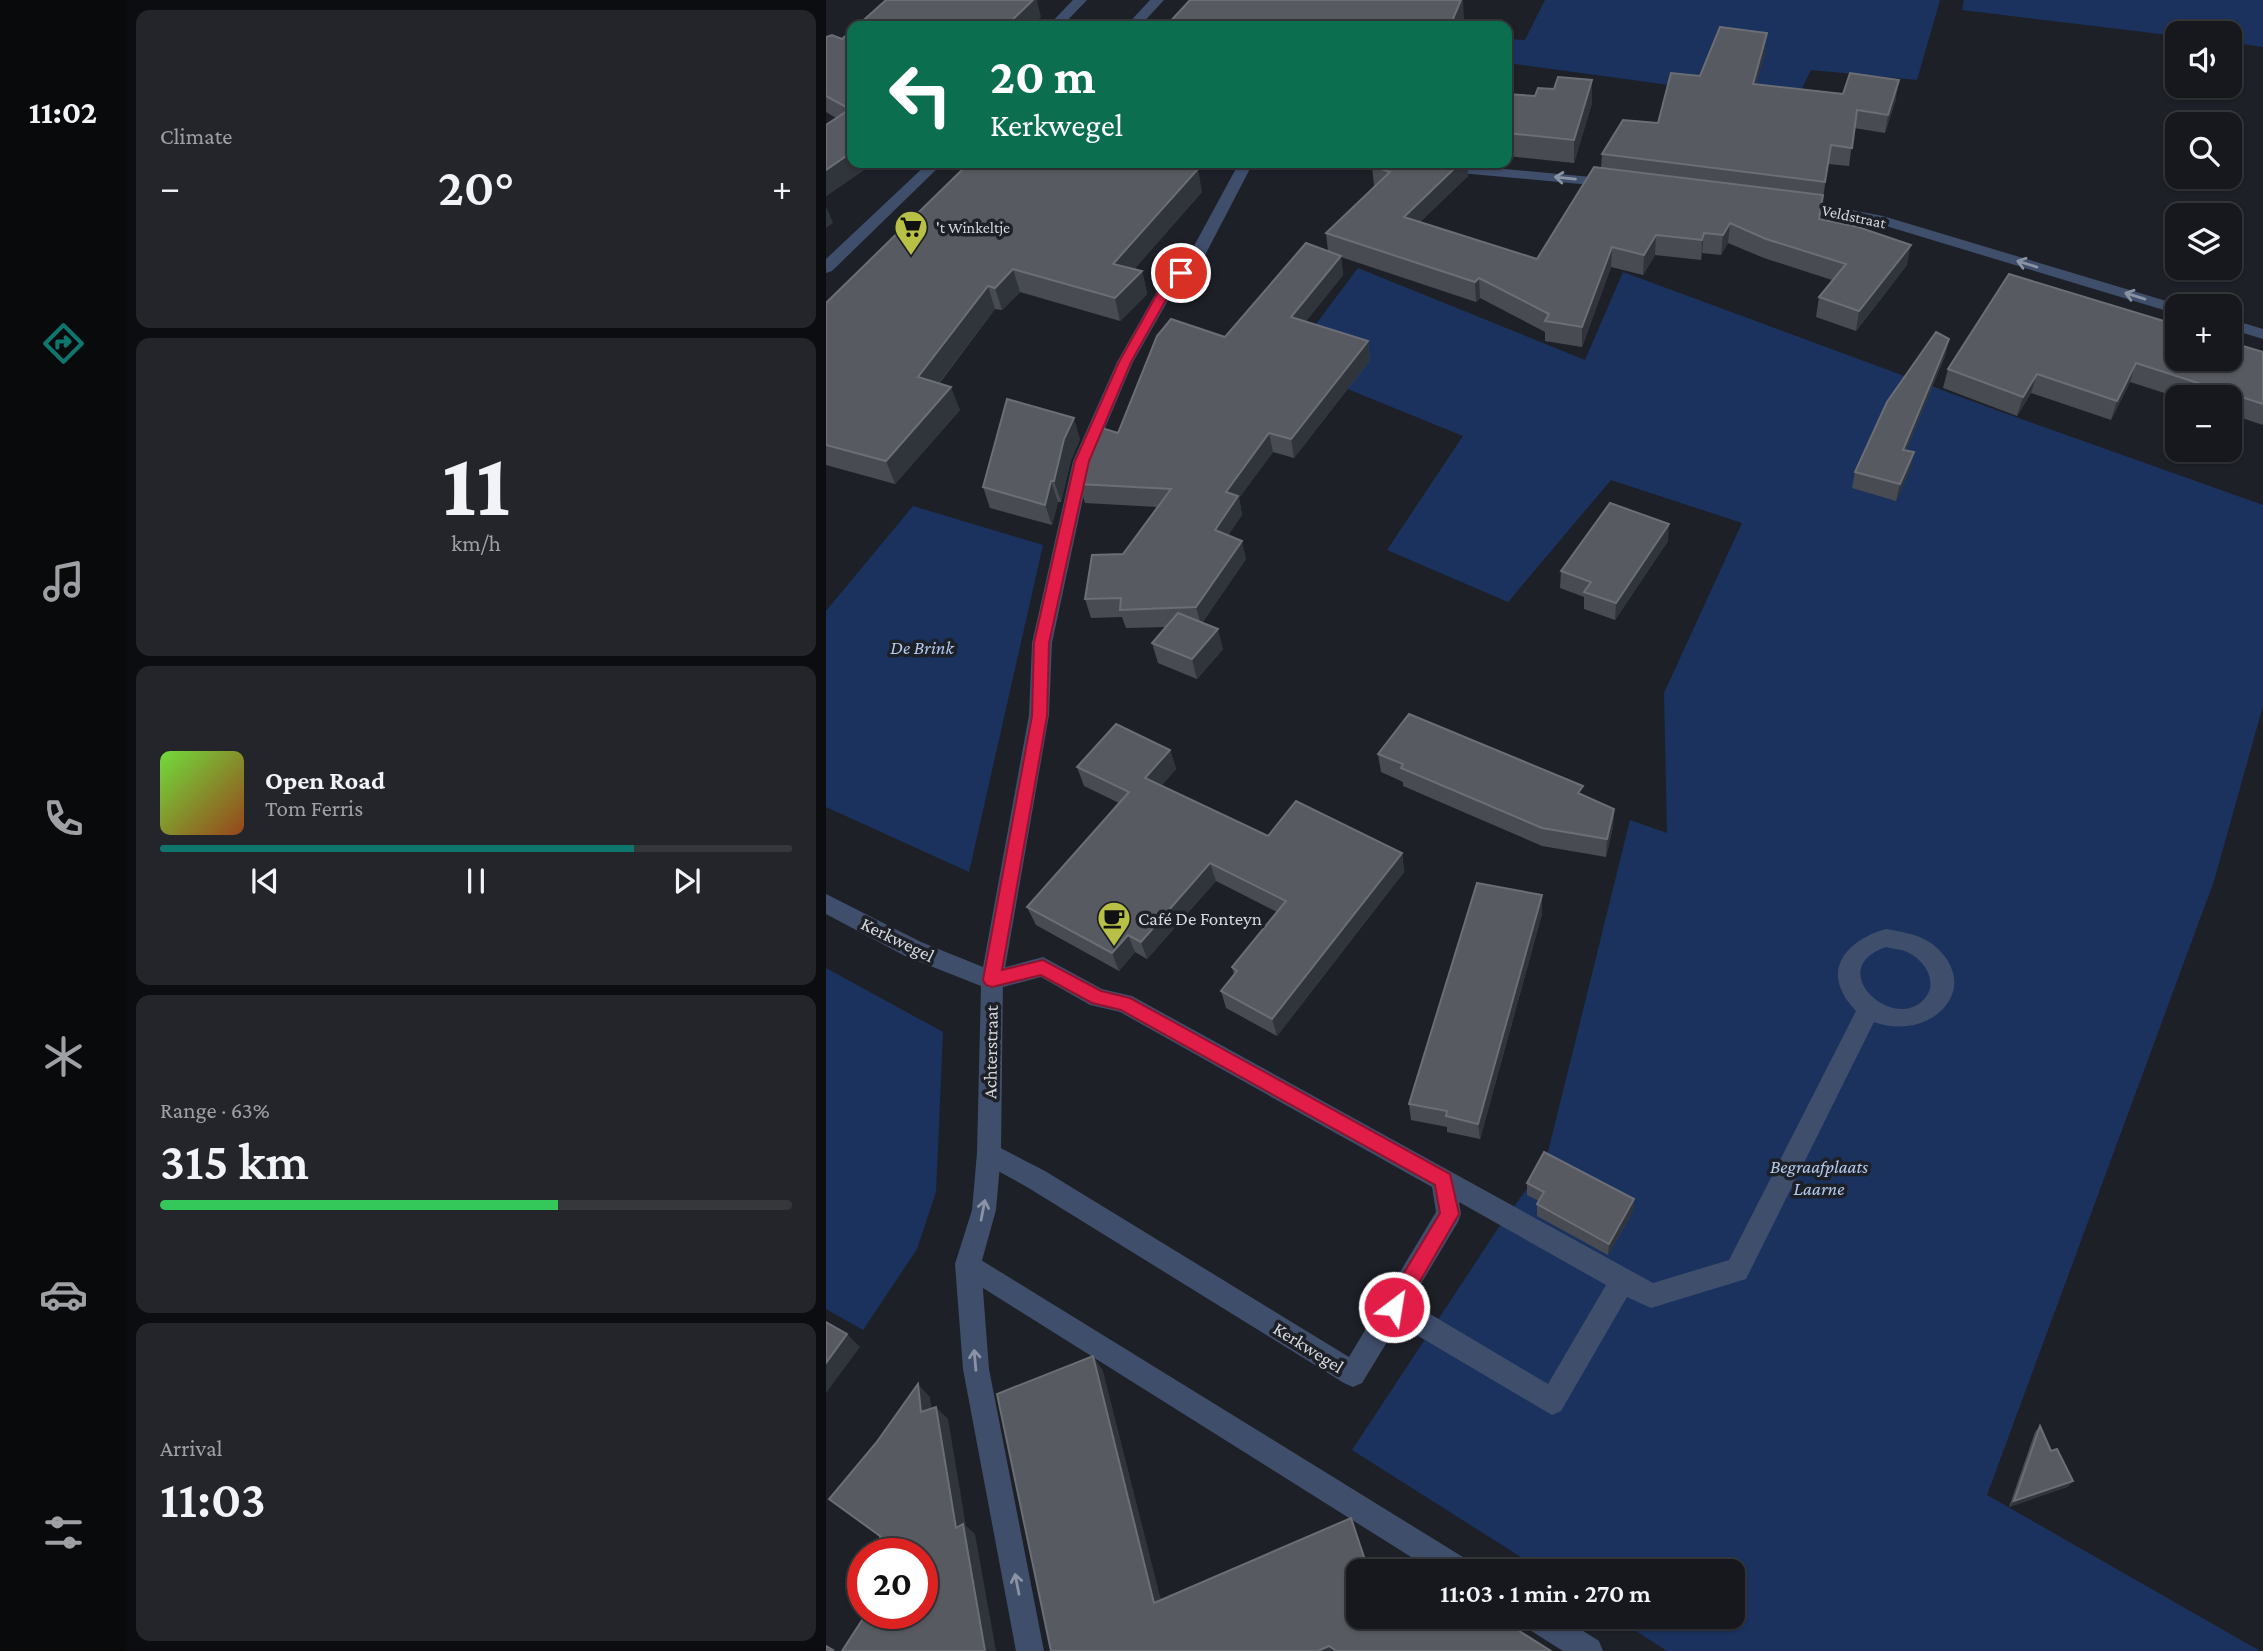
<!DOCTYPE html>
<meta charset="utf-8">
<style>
:root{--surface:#16181d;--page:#23252a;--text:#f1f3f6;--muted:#9ea0a4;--line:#35373b;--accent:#0f766e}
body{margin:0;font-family:"Crimson Pro",serif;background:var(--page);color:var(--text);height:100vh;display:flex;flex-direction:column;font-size:26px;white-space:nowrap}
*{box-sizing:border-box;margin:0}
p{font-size:23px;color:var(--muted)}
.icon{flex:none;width:38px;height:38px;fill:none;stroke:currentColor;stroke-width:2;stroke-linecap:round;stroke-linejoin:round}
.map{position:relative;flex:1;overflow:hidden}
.details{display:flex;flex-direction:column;gap:10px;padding:10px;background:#0c0d10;width:700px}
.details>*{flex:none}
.hud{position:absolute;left:21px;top:21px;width:665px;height:147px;border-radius:14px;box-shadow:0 2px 5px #0004,0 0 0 2px var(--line);background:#0b6e4f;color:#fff;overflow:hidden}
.tools{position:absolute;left:1339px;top:21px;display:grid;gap:14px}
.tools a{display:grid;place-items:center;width:77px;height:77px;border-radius:14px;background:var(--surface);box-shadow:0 2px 5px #0004,0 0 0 2px var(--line);font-size:35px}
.speed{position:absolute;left:21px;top:1538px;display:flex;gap:14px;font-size:35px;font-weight:700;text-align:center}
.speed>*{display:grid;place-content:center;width:91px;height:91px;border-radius:50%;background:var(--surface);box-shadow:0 2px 5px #0004,0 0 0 2px var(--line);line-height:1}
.speed .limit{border:10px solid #d22;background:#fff;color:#111}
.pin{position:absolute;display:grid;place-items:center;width:60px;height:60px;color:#fff;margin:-30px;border:4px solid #fff;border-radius:50%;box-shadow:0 2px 7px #0007}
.me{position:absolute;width:77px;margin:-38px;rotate:31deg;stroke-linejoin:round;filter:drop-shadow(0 0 5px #0008)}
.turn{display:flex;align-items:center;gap:24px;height:147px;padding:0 28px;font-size:32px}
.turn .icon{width:91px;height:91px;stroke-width:2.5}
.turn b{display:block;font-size:49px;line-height:60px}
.big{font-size:52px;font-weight:600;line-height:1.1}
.details .widget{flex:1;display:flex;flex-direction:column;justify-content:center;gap:10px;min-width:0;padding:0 24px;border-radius:14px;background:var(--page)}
.details .dial{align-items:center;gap:0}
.dial b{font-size:91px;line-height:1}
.song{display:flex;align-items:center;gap:21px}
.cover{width:84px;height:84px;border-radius:10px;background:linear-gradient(135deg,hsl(100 70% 55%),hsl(20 70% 35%))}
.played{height:7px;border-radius:4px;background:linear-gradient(90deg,var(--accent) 75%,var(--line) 75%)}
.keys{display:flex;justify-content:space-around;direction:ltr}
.heat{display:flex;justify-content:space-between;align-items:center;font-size:38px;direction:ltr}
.charge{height:10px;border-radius:5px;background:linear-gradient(90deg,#34c759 63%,var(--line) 0)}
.trip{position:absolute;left:520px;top:1559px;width:399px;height:70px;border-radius:14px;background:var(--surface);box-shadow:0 2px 5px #0004,0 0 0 2px var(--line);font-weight:600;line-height:70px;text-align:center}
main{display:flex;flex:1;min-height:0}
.dock{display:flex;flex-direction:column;width:126px;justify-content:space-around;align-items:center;background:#090a0c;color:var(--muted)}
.dock .icon{width:49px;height:49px}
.dock .selected{color:var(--accent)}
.dock b{font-size:32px;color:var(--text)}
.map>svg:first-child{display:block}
</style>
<main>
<nav class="dock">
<b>11:02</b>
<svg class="icon selected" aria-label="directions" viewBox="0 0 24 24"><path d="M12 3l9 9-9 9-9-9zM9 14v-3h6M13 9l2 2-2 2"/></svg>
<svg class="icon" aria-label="music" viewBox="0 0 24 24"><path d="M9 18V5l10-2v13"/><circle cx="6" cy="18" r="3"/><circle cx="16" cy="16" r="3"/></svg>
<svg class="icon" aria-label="phone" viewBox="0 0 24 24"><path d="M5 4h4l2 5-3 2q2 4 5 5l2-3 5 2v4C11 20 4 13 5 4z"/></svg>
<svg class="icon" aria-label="climate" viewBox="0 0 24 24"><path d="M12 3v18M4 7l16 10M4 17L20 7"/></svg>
<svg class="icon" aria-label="car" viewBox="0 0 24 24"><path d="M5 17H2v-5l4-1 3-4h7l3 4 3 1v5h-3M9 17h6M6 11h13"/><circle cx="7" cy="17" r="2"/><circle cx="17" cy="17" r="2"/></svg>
<svg class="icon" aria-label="filters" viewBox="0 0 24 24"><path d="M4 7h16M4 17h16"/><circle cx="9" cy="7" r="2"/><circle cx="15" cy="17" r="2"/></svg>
</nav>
<section class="details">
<div class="widget"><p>Climate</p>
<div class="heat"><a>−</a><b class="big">20°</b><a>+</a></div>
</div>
<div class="widget dial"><b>11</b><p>km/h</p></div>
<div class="widget">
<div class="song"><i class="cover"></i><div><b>Open Road</b><p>Tom Ferris</p></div></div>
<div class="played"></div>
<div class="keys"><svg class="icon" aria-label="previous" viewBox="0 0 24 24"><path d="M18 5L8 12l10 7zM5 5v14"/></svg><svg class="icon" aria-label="pause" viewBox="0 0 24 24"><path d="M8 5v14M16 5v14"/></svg><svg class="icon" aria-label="next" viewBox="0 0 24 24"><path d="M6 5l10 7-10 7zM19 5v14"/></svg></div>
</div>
<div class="widget"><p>Range · 63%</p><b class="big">315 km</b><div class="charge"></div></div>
<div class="widget"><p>Arrival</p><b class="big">11:03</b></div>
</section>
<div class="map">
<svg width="1437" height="1651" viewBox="0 0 1437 1651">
<rect width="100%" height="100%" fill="#1d2027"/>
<g fill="#1b325f">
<polygon points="719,0 1114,0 1091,80 985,70 969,102 681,63 681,39 699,40"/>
<polygon points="1138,0 1437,0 1437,47 1404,42 1404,33 1351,33 1351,36 1136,10"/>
<polygon points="532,268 759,360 797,272 1173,411 1437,505 1437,706 1388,881 1161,1495 1434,1651 841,1651 788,1617 906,1617 906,1572 717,1571 526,1450 675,1224 719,1164 804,820 841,833 838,693 916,523 785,480 682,602 561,550 637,436 460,364"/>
<polygon points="87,506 217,545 143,872 0,807 0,611"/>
<polygon points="0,968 117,1032 110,1192 91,1249 37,1330 0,1309"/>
</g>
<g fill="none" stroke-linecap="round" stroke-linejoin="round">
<g fill="#3f4e6b" fill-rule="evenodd">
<path d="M1060,929C1077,932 1098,935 1111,948C1157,991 1103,1042 1048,1022L920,1279L825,1308L801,1297L735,1411L726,1415L572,1324L536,1383L527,1387L518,1383L201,1187L154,1161L151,1153L154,1145L163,1142L219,1171L523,1357L610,1212L606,1187L294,1012L264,1005L215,977L166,990L158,987L155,980L158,973L217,957L276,989L306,996L827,1283L903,1260L1030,1011C993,973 1018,941 1060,929ZM1060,947C1067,949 1075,949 1081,952C1101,961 1115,987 1094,1003C1062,1028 999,968 1060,947ZM633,1202L780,1285L722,1384L584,1302L632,1222L635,1214Z"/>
<polygon points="142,1252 645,1562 649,1572 609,1572 133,1273 129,1264 133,1255"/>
<polygon points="695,1617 735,1617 773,1641 777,1651 737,1651 699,1627"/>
</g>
<g fill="#3f4e6b" fill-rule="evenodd">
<polygon points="324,0 338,0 314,26 300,26"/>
<polygon points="413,163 427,163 377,259 348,290 307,362 265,461 226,643 223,715 177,980 175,1153 170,1210 155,1264 163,1369 218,1651 190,1651 137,1369 129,1264 146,1210 151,1153 155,986 79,956 0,914 0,894 95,942 157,967 203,715 206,643 247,461 291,362 335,284 362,257"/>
<polygon points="562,163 615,163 787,179 794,183 787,187 569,167"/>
<polygon points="968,199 1057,216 1357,306 1351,306 1351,314 1050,223 963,207 960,204 963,201"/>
<polygon points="1404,319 1437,329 1437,339 1404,329"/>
</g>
<g fill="#3f4e6b" fill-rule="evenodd">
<polygon points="247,0 261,0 236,26 222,26"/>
<polygon points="102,163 117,163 6,271 0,273 0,259"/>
</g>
</g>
<g fill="#484c52">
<polygon points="0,37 48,163 0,196 0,125 10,118 0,112"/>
<polygon points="939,52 930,85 1070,99 1059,133 1028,128 1023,166 1002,164 994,219 1081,265 1030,331 990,317 993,297 1006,280 938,258 902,243 895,255 876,253 875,260 829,255 817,275 785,267 756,347 719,341 719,332 654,298 650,302 515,257 517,275 480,321 542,341 544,360 468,458 447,452 413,498 416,515 402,535 420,559 376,623 397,649 371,679 332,663 326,643 341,627 300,628 296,617 265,618 259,599 297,554 331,507 259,503 253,484 292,433 399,337 502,251 500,233 549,186 548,186 546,166 550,163 655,163 641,163 642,176 594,222 711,259 775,168 776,154 832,123 874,76"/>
<polygon points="766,80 766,103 748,163 681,156 681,94 709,96 728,89"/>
<polygon points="376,192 308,269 316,271 321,294 294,321 194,292 176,310 169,309 113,384 134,410 69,484 0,465 0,303"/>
<polygon points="1123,339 1119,356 1080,450 1088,452 1084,469 1070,501 1026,488 1029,472"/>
<polygon points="1437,352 1437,425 1404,414 1404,397 1351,397 1304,382 1285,420 1205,393 1191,416 1117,388 1122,369"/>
<polygon points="254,439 245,460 235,502 232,502 226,525 164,508 157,487"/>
<polygon points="842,541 789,620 758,609 758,597 734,588 735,571"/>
<polygon points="344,750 350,769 335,786 442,836 576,853 578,872 451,1036 400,1008 395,991 408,975 406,967 451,912 390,881 321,959 309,952 293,971 210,925 201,907 293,803 258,786 251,767"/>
<polygon points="552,754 756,795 788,809 787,827 780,857 716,846 577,786 577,782 555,772"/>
<polygon points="716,895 716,914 654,1139 621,1132 621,1127 585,1120 583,1104"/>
<polygon points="701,1183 808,1199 807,1211 782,1255 711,1216 711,1204 713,1201 701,1195"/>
<polygon points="1214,1426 1225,1451 1247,1481 1241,1487 1183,1507 1209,1432"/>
</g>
<g fill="#30343b">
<polygon points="207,0 211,0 215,17 205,26 180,26"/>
<polygon points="635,0 637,0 638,18 634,26 624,26"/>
<polygon points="941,33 939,52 925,103 927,84"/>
<polygon points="766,80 766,103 748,163 748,140"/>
<polygon points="1073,80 1070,99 1059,133 1062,115"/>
<polygon points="26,152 26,163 48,163 0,196 0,170"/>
<polygon points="634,163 641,163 642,176 579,237 578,217"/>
<polygon points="372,169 376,192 293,287 287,264"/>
<polygon points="0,206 7,223 0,228"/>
<polygon points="904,223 902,243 895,255 897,235"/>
<polygon points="878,233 876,253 875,260 876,240"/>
<polygon points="830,235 829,255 817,275 818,255"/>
<polygon points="1085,245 1081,265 1030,331 1033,311"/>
<polygon points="786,247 785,267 756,347 756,327"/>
<polygon points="515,256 517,275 468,336 465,317"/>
<polygon points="187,269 194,292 176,310 169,288"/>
<polygon points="316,271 321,294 294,321 289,298"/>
<polygon points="653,278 654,298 650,302 649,282"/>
<polygon points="162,286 169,309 100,400 92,377"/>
<polygon points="1123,339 1119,356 1073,466 1077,450"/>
<polygon points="542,341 544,360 468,458 465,439"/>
<polygon points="1310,363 1304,382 1285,420 1291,401"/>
<polygon points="1211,374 1205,393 1191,416 1197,397"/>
<polygon points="125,387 134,410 69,484 60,461"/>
<polygon points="248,418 254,439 245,460 235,502 228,481 238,439"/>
<polygon points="443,433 447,452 413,498 416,515 393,549 389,530 400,492"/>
<polygon points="1088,452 1084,469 1070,501 1074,484"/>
<polygon points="225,481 232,502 226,525 219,505"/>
<polygon points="843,524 842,541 789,620 790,603"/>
<polygon points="416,541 420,559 375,625 370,607"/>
<polygon points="392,629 397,649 371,679 366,659"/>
<polygon points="344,750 350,769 325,797 319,778"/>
<polygon points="788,809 787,827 780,857 781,839"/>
<polygon points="576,853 578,872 451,1036 446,1019"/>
<polygon points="384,863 390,881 321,959 315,942"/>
<polygon points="716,895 716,914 654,1139 652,1124"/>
<polygon points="302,935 309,952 293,971 286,953"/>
<polygon points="808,1199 807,1211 782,1255 783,1244"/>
<polygon points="21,1334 34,1347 0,1393 0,1363"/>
<polygon points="267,1356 277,1371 338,1612 328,1603"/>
<polygon points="92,1384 104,1397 108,1424 95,1412"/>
<polygon points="110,1407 122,1419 140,1526 149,1534 170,1651 159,1651 130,1528"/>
<polygon points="1247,1481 1241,1487 1183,1507 1188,1501"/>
<polygon points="503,1646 506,1651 492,1651"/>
</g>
<g fill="#575b61" stroke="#6b6e74" stroke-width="2">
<polygon points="60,0 207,0 180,26 31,26"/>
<polygon points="364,0 635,0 624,26 340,26"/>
<polygon points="894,27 941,33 927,84 1017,94 1024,73 1073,80 1062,115 1031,110 1026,148 1005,145 999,182 776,154 797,120 832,123 845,73 874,76"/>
<polygon points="26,30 26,152 0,170 0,125 24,109 0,96 0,37 6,35 16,39"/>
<polygon points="732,77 766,80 748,140 681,133 681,94 709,96 712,88 728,89"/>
<polygon points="143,163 342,163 372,169 287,264 316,271 289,298 187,269 169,288 162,286 92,377 125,387 60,461 0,445 0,303"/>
<polygon points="550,163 634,163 578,217 711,259 768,167 997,195 993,219 1032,227 1085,245 1033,311 993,297 1020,264 940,239 904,223 897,235 878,233 876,240 830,235 818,255 786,247 756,327 719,321 723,314 653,278 649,282 500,233 564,172 546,166"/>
<polygon points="480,243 515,256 465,317 542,341 465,439 443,433 400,492 412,496 389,530 416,541 370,607 294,610 295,598 259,599 266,555 297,554 345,489 253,484 262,443 269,426 292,433 331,336 345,319 399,337"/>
<polygon points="1183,274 1351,325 1351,359 1404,359 1404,342 1437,352 1437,404 1310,363 1291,401 1211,374 1197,397 1122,369"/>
<polygon points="1110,332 1123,339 1077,450 1088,452 1074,484 1029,472 1061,402"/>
<polygon points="181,399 248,418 238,439 228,481 225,481 219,505 157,487"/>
<polygon points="784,503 843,524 790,603 758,592 765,582 735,571"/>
<polygon points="352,613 392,629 366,659 326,643"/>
<polygon points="583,714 757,786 752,793 788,809 781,839 716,828 575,768 577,764 552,754"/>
<polygon points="290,724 344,750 319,778 442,836 470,801 576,853 446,1019 395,991 411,971 406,967 460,901 384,863 315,942 302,935 286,953 201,907 303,792 251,767"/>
<polygon points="651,883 716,895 652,1124 620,1116 621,1111 583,1104"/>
<polygon points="718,1152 808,1199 783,1244 711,1204 718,1192 701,1183"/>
<polygon points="0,1322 21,1334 0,1363"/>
<polygon points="267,1356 328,1603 525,1518 543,1572 532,1572 532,1617 671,1617 725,1651 510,1651 503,1646 492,1651 225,1651 171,1394"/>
<polygon points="92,1384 95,1412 110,1407 130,1528 137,1524 159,1651 16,1651 40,1614 96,1614 96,1554 56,1554 54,1536 3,1499 50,1443"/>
<polygon points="1214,1426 1225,1451 1231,1449 1247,1481 1188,1501"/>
<polygon points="582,1561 599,1572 576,1572"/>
<polygon points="0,1646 7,1650 6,1651 0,1651"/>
</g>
<defs><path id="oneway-shaft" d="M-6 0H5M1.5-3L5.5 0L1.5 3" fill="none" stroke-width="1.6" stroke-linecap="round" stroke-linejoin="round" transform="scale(1.75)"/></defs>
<g stroke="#8a93a4">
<use href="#oneway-shaft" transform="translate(739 178) rotate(-174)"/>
<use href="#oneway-shaft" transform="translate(1201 264) rotate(-163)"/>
<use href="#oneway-shaft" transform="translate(1309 296) rotate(-163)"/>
<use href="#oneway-shaft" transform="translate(157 1210) rotate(-79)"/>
<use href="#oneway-shaft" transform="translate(149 1360) rotate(-95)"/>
<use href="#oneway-shaft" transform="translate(191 1584) rotate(-101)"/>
</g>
<polygon fill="#e11d48" stroke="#92132f" stroke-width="2" points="355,269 361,273 346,289 305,362 263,461 223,643 221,716 176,970 217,960 275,991 304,998 624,1174 633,1214 575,1314 568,1317 561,1314 558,1307 561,1301 614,1213 609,1185 295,1010 266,1003 215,975 166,987 160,985 157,980 206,716 208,643 249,461 293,362 335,287"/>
<defs>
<symbol id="supermarket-pin" viewBox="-11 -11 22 30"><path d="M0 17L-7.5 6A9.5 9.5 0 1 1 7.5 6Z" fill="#b9c046" stroke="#1d2027"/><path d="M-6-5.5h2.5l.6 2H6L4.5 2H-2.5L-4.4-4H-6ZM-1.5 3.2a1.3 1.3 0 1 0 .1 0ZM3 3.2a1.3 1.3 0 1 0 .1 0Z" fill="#111"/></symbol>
<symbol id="cafe-pin" viewBox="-11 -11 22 30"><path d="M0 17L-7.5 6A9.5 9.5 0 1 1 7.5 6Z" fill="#b9c046" stroke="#1d2027"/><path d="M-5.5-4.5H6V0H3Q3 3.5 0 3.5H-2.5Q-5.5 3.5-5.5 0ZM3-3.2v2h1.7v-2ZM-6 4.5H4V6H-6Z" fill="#111"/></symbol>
</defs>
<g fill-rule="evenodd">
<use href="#supermarket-pin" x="66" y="208" width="38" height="52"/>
<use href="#cafe-pin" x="269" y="899" width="38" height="52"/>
</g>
<g text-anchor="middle" stroke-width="7" stroke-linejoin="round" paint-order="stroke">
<g font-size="16" fill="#d5d8dc" stroke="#1d2027">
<text transform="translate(1028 216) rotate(12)" y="6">Veldstraat</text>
</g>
<g font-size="16" fill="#d5d8dc" stroke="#1d2027" text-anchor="start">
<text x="110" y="233">'t Winkeltje</text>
</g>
<g font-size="19" font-style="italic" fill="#b5caf0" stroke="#1d2027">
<text x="96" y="654">De Brink</text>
<text x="993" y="1173">Begraafplaats<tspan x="993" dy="22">Laarne</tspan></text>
</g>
<g font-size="19" fill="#d5d8dc" stroke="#1d2027" text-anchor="start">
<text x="312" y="925">Café De Fonteyn</text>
</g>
<g font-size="19" fill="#d5d8dc" stroke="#1d2027">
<text transform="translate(72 939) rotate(26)" y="7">Kerkwegel</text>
<text transform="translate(164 1052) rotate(-89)" y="7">Achterstraat</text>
<text transform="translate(483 1347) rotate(32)" y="7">Kerkwegel</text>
</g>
</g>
</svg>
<div class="tools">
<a><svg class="icon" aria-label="sound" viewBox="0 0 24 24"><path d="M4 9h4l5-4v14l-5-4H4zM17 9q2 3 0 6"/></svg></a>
<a><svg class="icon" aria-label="search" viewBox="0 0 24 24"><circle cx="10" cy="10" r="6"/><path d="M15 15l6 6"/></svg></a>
<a><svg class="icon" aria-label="layers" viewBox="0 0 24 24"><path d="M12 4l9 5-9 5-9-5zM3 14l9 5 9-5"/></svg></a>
<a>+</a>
<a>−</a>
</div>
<div class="speed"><div class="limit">20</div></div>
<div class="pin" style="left:355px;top:273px;background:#d93025"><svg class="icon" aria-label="arrive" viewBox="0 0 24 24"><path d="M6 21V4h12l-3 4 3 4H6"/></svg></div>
<svg class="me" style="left:568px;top:1307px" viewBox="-20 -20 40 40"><circle r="17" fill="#e11d48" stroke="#fff" stroke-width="3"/><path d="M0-11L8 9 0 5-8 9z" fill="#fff"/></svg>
<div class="trip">11:03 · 1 min · 270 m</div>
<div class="hud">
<div class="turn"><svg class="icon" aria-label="left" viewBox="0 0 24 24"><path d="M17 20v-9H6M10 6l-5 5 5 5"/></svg><div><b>20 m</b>Kerkwegel</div></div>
</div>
</div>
</main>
